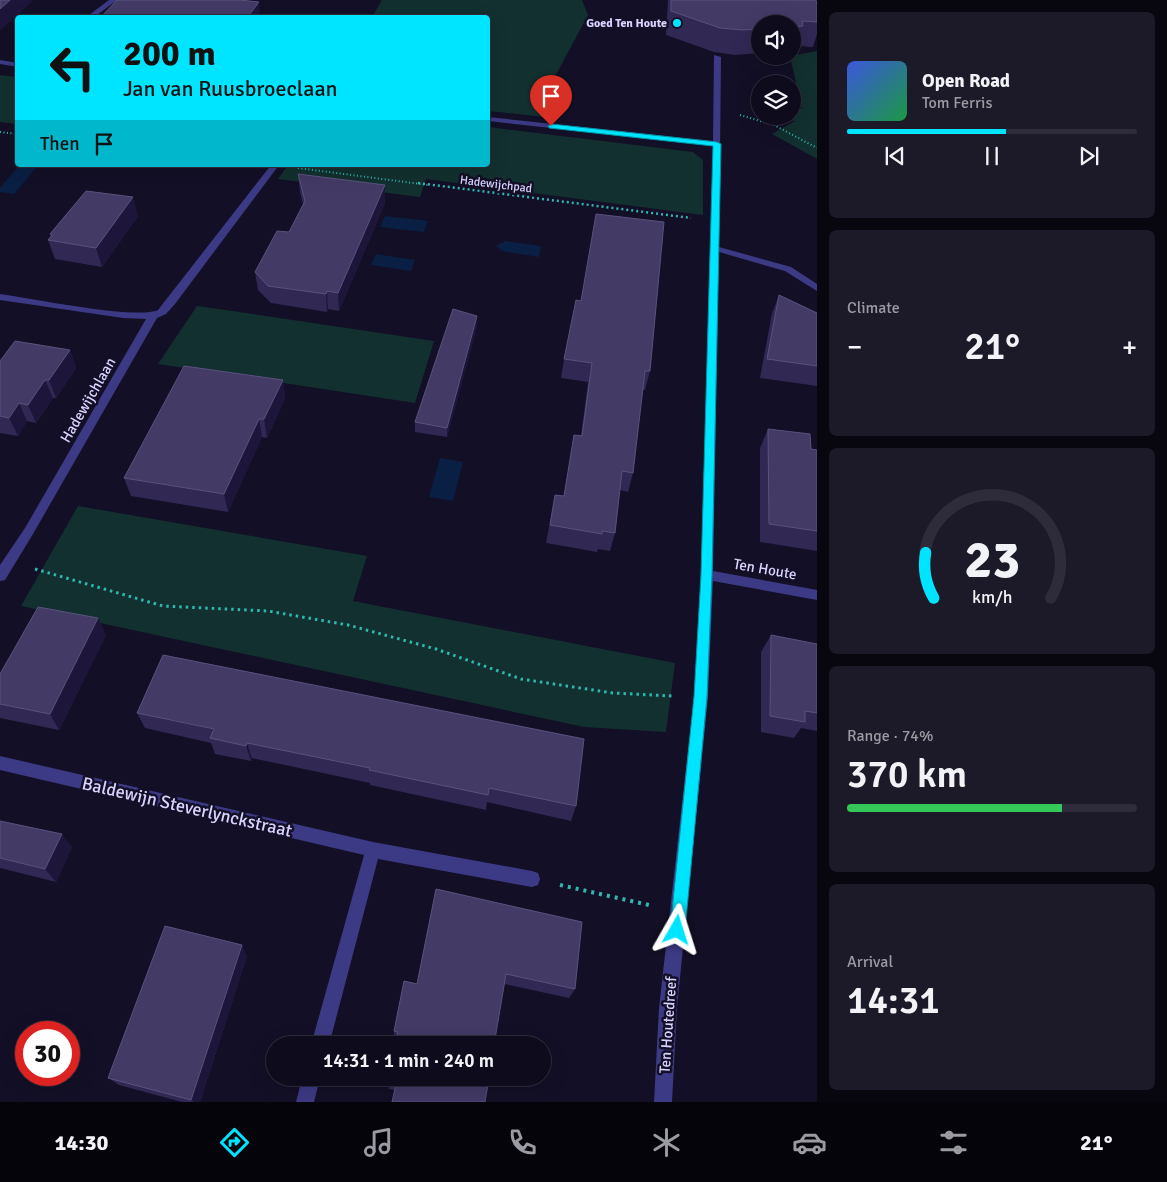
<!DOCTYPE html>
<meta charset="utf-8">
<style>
:root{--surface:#0e0b1c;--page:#1c1929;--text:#f1f3f6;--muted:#9b9ba3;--line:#2e2b3b;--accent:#00e5ff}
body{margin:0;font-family:Signika,sans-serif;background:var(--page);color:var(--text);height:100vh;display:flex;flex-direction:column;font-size:19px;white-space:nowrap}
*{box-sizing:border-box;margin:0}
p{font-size:16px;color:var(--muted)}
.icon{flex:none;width:28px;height:28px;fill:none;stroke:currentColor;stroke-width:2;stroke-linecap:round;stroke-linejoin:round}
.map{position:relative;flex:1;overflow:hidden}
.side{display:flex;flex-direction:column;gap:12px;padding:12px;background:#08060f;width:350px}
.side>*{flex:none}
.banner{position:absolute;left:15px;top:15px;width:475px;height:152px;border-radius:5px;box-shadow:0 5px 20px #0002,0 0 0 1px var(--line);background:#00e5ff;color:#111;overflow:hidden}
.fabs{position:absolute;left:751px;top:15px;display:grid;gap:10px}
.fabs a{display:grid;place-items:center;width:50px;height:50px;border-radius:50%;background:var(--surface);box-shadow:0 5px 20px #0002,0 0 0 1px var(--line);font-size:25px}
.speed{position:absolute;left:15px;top:1021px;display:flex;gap:10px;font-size:25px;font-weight:700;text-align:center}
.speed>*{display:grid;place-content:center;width:65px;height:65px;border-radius:50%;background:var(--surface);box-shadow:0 5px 20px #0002,0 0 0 1px var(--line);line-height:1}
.speed .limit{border:8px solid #d22;background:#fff;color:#111}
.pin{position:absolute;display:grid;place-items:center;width:42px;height:42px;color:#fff;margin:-51px -21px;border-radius:50% 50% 50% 0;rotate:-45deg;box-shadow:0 0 5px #0007}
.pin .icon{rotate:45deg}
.me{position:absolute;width:55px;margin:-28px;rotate:6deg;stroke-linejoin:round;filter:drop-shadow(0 0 4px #0008)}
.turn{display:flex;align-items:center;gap:18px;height:105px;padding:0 25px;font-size:22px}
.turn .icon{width:65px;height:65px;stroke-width:2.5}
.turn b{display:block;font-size:35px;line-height:42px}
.then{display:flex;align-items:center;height:48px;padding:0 25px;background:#0003;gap:10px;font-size:19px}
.big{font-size:38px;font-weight:600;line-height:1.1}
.side .card{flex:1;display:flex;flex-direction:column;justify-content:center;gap:8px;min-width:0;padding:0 18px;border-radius:8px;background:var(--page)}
.side .dial{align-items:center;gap:0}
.dial svg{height:130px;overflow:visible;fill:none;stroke:var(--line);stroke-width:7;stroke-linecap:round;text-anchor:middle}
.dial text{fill:var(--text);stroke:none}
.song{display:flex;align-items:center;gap:15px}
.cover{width:60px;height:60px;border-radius:8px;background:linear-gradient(135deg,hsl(230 70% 55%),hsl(140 70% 35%))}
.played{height:5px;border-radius:2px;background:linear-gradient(90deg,var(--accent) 55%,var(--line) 55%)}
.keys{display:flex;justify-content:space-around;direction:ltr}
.heat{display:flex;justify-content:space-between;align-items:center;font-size:28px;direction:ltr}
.charge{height:8px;border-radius:4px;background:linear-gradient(90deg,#34c759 74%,var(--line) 0)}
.trip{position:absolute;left:266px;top:1036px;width:285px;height:50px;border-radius:25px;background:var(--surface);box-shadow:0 5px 20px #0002,0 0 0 1px var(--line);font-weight:600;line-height:50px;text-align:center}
.menu{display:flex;height:80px;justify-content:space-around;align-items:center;background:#06040b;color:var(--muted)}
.menu .icon{width:35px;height:35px}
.menu .current{color:var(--accent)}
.menu b{font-size:22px;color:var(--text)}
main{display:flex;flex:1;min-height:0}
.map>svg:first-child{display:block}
</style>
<main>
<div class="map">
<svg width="817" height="1102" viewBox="0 0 817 1102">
<rect width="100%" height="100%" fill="#130f26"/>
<g fill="#12302f">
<polygon points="382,0 582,0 588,15 551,84 562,87 545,117 488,111 488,18 372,17"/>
<polygon points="817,51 817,159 772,134 795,121 761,116 792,116 793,108 802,109 790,56"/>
<polygon points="0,75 17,77 17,124 0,122"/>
<polygon points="488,127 693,152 703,160 703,215 426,179 420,197 278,179 288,165 488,165"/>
<polygon points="197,306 226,310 434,341 415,403 158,364"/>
<polygon points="78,506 367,556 353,601 675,663 666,732 584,727 21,606"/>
</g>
<g fill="#0a1f44">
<polygon points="19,166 36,168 14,194 0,192 0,188"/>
<polygon points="385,216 428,221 424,232 380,227"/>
<polygon points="505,241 541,246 539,257 502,251 496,246"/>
<polygon points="376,254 415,260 411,271 371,265"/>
<polygon points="440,458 463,462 453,501 429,497"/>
</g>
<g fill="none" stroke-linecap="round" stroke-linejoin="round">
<g stroke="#2fb8b0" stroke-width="2" stroke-dasharray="1 2.5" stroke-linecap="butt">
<polyline points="740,115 774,125 817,148"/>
<polyline points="0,132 18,134"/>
<polyline points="298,168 428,185"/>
</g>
<polyline stroke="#2fb8b0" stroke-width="2.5" stroke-dasharray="2 3" stroke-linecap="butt" points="418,183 691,218"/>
<polyline stroke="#2fb8b0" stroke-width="3" stroke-dasharray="2.5 4" stroke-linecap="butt" points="35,569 163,606 268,611 348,625 436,649 521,679 613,693 672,696"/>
<polyline stroke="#2fb8b0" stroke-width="4" stroke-dasharray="3 5" stroke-linecap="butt" points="560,885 649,905"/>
<g fill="#3d3a85" fill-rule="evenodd">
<polygon points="109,0 117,0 93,18 85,18"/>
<polygon points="714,55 721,57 719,247 791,267 817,284 817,291 785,271 719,252 713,571 817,590 817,600 713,581 708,697 677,1008 672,1102 654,1102 659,1008 694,697 701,575 713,146 488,121 488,117 713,141"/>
<polygon points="0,60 18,63 18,67 0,64"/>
<path d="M271,165H279L175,304L166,314L157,318L33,534L5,580L0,581V565L25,528L146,319L123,318L0,300V294C30,298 136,320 158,310Z"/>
<polygon points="0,756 373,842 532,871 538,873 540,879 538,885 532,887 378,859 329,1045 311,1045 364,855 0,770"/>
<polygon points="302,1078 320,1078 314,1102 296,1102"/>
</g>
</g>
<g fill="#312854">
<polygon points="668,0 816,0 817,5 817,34 813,47 797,46 795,51 792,51 792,24 760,24 760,53 735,55 714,52 666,35"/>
<polygon points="298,174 385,203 339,311 328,309 327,312 271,303 258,290 255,272 289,232 303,205 300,192"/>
<polygon points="138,216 102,267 55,259 48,240 51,236 50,234"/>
<polygon points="779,295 817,313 817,386 760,378 772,313"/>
<polygon points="477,316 477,326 447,437 415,432 415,422"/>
<polygon points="70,350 76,368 56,398 53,398 36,423 27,421 18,436 0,433 0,361"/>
<polygon points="564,359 650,371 645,390 642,390 633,473 628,492 620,490 615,533 610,551 598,549 597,552 546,543 555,495 564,496 574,435 581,436 588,382 561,378"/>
<polygon points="283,380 285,398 267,438 262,437 228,512 131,496 124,478"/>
<polygon points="768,429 811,449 817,450 817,551 760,542 760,448"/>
<polygon points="106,635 59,730 0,718 0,674"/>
<polygon points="771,635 817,644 817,731 801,728 794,738 761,732 761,652"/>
<polygon points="137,713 576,806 571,821 487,802 486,810 370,785 370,783 252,758 251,761 215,754 211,743 145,728"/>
<polygon points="0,821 72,847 56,882 0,868"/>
<polygon points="436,889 575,989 569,998 504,984 396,1040 394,1039 394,1031 417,984"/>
<polygon points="247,956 200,1102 182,1102 119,1085 108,1078"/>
<polygon points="489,1078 395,1090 389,1089 388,1082"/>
</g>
<g fill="#1d163a">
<polygon points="10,0 31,0 32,2 0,31 0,9"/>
<polygon points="259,2 260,18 247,18"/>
<polygon points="385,185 385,203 339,311 338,293"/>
<polygon points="133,197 138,216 102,267 96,248"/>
<polygon points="327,291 328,309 327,312 326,294"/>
<polygon points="477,316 477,326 447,437 447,428"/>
<polygon points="70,350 76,368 56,398 49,380"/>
<polygon points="45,380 53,398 36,423 28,405"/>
<polygon points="283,380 285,398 267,438 264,419"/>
<polygon points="19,403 27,421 18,436 9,418"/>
<polygon points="259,419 262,437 228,512 224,494"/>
<polygon points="98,618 106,635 59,730 50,714"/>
<polygon points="247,743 252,758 251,761 246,746"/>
<polygon points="62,834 72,847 56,882 45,869"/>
<polygon points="242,945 247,956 200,1102 194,1102 191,1100"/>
</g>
<g fill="#433a66" stroke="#5a527e">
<polygon points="0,0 10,0 0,9"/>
<polygon points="117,0 240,0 259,2 247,18 100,18"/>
<polygon points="671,0 816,0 817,5 817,22 802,21 803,26 792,27 792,24 760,24 760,29 742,30 720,28 671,11"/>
<polygon points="298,174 385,185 338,293 327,291 326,294 268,286 255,272 277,231 289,232 305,201"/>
<polygon points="86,191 133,197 96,248 48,240 52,235 50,234"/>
<polygon points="596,214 664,222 650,371 645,371 633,473 622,471 615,533 602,531 602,534 550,525 555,495 564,496 574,435 582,436 592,363 564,359 576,300 581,301"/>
<polygon points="779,295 817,313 817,366 767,359"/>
<polygon points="453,309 477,316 447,428 415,422"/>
<polygon points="15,341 70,350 49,380 45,380 28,405 19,403 9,418 0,416 0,361"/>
<polygon points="184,366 283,380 264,419 259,419 224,494 124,478"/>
<polygon points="768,429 810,434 811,449 817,450 817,531 769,524"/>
<polygon points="38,607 98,618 50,714 0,704 0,674"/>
<polygon points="771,635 817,644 817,713 805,711 805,722 770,716"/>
<polygon points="163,655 584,739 576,806 489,788 488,795 369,770 370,768 247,743 246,746 210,738 214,729 137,713"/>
<polygon points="0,821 62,834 45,869 0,858"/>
<polygon points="436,889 582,922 575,989 506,974 494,1045 395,1045 398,1032 394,1031 404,981 417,984"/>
<polygon points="165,926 242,945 191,1100 108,1078"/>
<polygon points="389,1078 489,1078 485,1102 392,1102 396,1084 388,1082"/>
</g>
<polygon fill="#00e5ff" stroke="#0095a6" points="551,124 717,142 721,144 712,575 707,697 685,930 683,936 677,938 672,936 670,930 694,697 701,575 713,146 549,128 548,126"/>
<circle fill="#00e5ff" stroke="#130f26" stroke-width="2" cx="677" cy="23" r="5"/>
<g text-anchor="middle" stroke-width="5" stroke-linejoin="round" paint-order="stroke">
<g font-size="12" font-weight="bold" fill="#d9d4ff" stroke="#130f26" text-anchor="end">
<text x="667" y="27">Goed Ten Houte</text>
</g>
<g font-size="12" fill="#d9d4ff" stroke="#130f26">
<text transform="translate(496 184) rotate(7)" y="4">Hadewijchpad</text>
</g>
<g font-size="15" fill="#d9d4ff" stroke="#130f26">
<text transform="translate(88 400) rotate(-60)" y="5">Hadewijchlaan</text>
<text transform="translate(765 569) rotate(10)" y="5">Ten Houte</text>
<text transform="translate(668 1025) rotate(-86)" y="5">Ten Houtedreef</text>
</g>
<g font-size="18" fill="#d9d4ff" stroke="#130f26">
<text transform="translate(187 807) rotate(13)" y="6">Baldewijn Steverlynckstraat</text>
</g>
</g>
</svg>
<div class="fabs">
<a><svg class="icon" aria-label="sound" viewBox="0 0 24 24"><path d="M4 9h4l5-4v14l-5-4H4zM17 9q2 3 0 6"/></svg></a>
<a><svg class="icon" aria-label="layers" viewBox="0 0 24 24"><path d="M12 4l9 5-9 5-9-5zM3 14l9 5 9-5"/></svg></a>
</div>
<div class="speed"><div class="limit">30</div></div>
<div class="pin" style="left:551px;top:126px;background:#d93025"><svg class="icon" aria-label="arrive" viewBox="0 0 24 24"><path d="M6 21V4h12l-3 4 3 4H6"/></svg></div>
<svg class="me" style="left:677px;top:930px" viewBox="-20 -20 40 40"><path d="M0-17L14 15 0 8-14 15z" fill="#00e5ff" stroke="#fff" stroke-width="4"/></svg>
<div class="trip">14:31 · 1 min · 240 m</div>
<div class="banner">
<div class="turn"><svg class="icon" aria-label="left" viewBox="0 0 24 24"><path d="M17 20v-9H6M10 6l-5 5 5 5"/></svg><div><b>200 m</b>Jan van Ruusbroeclaan</div></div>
<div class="then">Then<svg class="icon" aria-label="arrive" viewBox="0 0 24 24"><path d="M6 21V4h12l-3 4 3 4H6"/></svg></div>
</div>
</div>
<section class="side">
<div class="card">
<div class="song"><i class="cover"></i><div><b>Open Road</b><p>Tom Ferris</p></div></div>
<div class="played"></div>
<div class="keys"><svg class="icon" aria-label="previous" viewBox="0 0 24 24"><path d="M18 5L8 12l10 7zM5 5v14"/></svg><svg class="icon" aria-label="pause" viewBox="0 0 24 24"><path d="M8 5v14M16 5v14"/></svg><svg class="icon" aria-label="next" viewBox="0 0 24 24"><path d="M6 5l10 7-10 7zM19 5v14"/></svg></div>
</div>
<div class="card"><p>Climate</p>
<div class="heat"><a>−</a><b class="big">21°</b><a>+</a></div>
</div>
<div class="card dial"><svg viewBox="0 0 100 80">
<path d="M14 69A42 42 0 1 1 86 69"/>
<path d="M14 69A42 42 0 0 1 9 41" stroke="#00e5ff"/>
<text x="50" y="56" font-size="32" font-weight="700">23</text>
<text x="50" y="72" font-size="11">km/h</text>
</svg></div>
<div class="card"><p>Range · 74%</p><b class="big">370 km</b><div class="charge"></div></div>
<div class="card"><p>Arrival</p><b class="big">14:31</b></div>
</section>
</main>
<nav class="menu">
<b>14:30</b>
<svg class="icon current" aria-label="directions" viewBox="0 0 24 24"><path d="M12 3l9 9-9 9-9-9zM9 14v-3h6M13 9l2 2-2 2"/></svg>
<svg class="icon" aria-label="music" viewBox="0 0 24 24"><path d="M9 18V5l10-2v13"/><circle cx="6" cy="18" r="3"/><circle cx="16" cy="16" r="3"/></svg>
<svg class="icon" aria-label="phone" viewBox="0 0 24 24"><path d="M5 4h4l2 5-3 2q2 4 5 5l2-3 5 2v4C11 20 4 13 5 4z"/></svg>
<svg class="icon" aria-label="climate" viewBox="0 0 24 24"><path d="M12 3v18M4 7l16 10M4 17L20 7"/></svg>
<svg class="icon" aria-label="car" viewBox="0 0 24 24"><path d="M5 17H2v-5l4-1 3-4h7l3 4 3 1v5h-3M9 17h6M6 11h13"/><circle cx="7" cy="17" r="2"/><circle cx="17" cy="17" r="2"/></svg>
<svg class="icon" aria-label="filters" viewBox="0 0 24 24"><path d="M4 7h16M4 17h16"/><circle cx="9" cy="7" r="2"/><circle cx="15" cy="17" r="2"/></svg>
<b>21°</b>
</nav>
